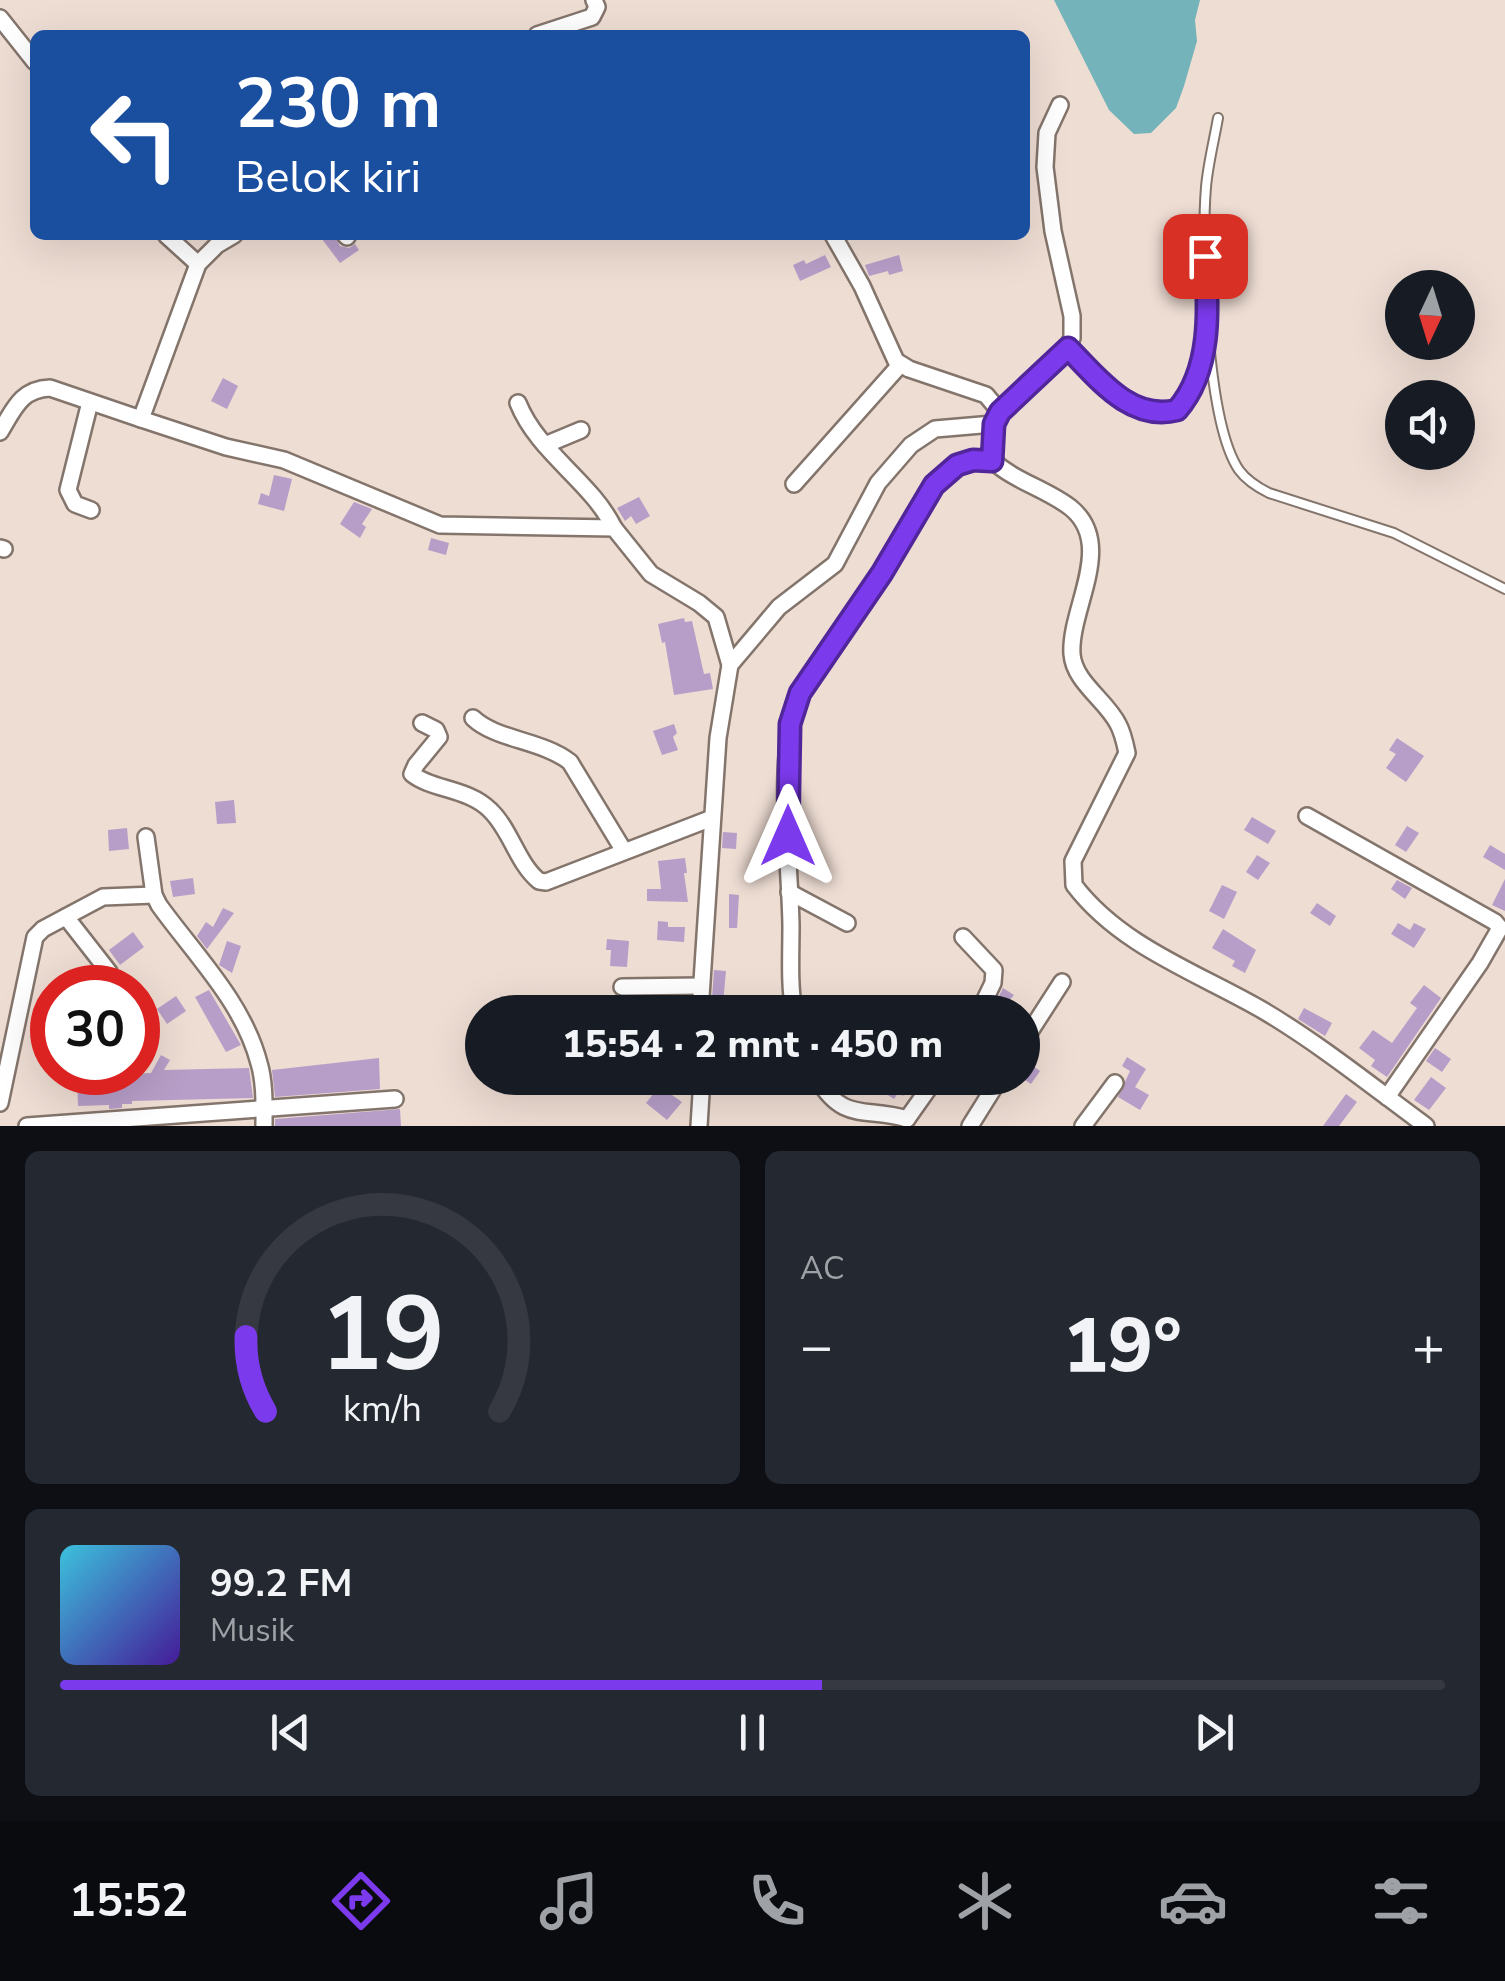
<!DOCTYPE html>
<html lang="id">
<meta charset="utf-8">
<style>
:root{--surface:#171b24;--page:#242831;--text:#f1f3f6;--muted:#9ea1a6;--line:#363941;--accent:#7c3aed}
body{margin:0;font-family:"Nunito Sans",sans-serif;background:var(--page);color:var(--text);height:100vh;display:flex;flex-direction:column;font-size:38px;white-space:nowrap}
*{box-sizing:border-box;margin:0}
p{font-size:32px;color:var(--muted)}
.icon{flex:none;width:55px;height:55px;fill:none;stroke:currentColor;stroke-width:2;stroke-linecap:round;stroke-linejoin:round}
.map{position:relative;height:1126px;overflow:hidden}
.details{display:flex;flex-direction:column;gap:25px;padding:25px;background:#0d0f14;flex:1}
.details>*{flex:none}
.banner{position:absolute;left:30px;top:30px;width:1000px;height:210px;border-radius:15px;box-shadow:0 10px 40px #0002;background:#1a4fa0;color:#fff;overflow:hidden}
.needle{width:65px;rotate:184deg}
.tools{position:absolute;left:1385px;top:270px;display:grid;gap:20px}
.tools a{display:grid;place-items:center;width:90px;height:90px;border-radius:50%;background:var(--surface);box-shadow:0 10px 40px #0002;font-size:50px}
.speed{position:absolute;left:30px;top:965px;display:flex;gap:20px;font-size:50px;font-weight:700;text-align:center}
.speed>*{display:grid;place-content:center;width:130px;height:130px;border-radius:50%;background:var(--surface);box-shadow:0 10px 40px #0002;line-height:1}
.speed .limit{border:15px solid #d22;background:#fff;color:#111}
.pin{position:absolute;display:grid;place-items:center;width:85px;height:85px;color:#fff;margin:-42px;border-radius:20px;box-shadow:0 5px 15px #0006}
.me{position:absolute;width:110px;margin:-55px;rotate:0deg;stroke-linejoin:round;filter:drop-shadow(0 0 8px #0008)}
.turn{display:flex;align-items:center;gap:35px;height:210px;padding:0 40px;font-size:45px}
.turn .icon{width:130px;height:130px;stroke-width:2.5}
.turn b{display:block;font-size:70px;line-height:85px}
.big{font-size:75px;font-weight:800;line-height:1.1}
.details .tile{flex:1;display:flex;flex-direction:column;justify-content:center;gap:15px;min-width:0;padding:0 35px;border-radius:15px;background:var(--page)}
.details .dial{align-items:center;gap:0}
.dial svg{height:260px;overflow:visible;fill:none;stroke:var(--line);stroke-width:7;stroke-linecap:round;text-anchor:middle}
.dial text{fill:var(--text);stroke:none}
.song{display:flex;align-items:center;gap:30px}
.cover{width:120px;height:120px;border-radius:15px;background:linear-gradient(135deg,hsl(190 70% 55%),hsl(260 70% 35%))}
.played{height:10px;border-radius:5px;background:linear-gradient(90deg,var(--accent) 55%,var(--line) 55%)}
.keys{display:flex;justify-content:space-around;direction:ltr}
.heat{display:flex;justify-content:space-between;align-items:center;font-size:55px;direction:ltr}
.details .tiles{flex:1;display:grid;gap:25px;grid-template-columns:1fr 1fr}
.tile:last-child{grid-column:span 2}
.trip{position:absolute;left:465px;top:995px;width:575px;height:100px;border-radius:50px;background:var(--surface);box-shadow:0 10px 40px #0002;font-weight:800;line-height:100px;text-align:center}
.tabs{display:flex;height:160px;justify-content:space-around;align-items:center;background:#090b0e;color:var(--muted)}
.tabs .icon{width:70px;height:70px}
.tabs .on{color:var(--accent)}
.tabs b{font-size:45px;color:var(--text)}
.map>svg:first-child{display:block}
</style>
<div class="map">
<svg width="1505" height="1126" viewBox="0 0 1505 1126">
<rect width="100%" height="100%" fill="#eeddd3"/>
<polygon fill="#74b3b9" points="1054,0 1200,0 1195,20 1197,41 1184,86 1176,108 1151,133 1134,134 1109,110"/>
<g fill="#b79ec8">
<polygon points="319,235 334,235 340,246 349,248 355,244 359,250 340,263"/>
<polygon points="825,255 831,267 800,281 793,265 804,260 806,264"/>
<polygon points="899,255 903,271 889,275 888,271 869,276 865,265"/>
<polygon points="223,378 238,386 227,409 211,401"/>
<polygon points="274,475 292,479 284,511 258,504 261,493 269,496"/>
<polygon points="639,497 650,516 636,524 631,516 625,521 617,508"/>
<polygon points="354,502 372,509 362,524 366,527 360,538 340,524"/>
<polygon points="431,538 449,543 446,555 428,550"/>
<polygon points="684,618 685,622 692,621 704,674 710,673 713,689 674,695 665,642 662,643 658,624"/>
<polygon points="674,724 677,733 673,737 678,750 662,755 653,731"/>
<polygon points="1397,738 1424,756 1406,782 1386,768 1396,754 1389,750"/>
<polygon points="234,800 236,823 217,824 215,802"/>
<polygon points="1252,817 1276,831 1268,844 1244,830"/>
<polygon points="1407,826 1419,833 1406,852 1395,845"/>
<polygon points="127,828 129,849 109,851 108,830"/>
<polygon points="723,832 737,833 736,849 722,848"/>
<polygon points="1490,845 1505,854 1505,870 1483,857"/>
<polygon points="1257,855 1270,863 1258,880 1246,872"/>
<polygon points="685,858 687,873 684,873 688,902 647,901 647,889 661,889 658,861"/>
<polygon points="193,878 195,894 173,897 170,881"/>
<polygon points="1505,879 1505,911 1492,905"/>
<polygon points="1397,880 1412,888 1405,899 1391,889"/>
<polygon points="1222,885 1237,892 1224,919 1209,911"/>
<polygon points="729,894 739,895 737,928 729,928"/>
<polygon points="1317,903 1336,916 1330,926 1310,913"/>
<polygon points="223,908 234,913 207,949 197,936 206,922 213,927"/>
<polygon points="658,921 668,922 668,927 685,927 684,942 657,940"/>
<polygon points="1398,923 1410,930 1414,923 1426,929 1414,948 1391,934"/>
<polygon points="1223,929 1256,950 1245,973 1232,966 1235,961 1212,948"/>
<polygon points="133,932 144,947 120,965 109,950"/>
<polygon points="607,939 629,941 627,967 610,966 611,950 606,950"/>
<polygon points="227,941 241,946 232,973 219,965"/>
<polygon points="714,970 726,971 723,1003 747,1005 747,1012 711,1012"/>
<polygon points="1424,985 1441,998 1387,1077 1371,1066 1375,1060 1359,1048 1373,1030 1392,1043 1417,1008 1410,1003"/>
<polygon points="1003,988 1014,995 1000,1012 993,1008"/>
<polygon points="209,990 241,1045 226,1052 195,997"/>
<polygon points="176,996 186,1011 167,1024 157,1009"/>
<polygon points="635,998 651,998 650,1012 634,1012"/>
<polygon points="1304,1008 1332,1023 1325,1036 1298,1019"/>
<polygon points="1435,1048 1451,1059 1442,1072 1426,1061"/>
<polygon points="161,1055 170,1060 164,1070 249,1068 253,1098 132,1101 132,1104 122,1104 122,1108 109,1109 109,1105 78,1106 77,1076 151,1073"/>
<polygon points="1127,1057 1146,1069 1135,1087 1149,1095 1140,1110 1118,1097 1130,1071 1122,1066"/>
<polygon points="379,1058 380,1089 275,1097 272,1070"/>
<polygon points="1022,1058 1040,1071 1031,1084 1022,1078"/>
<polygon points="1431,1077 1446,1088 1429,1110 1414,1100"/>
<polygon points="666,1078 685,1078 672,1095 682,1102 667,1120 646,1103"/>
<polygon points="875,1078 899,1078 910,1085 903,1096 898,1093 894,1099 883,1092 887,1086"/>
<polygon points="1346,1094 1357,1102 1339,1126 1323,1126"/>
<polygon points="400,1109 401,1126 275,1126 275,1119"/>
</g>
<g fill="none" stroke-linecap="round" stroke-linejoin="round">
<defs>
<g id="lane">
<path d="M1218,118C1214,141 1208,164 1206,187C1201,247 1206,422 1239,470C1247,481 1257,487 1269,493L1394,533L1505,589"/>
<path d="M1068,348C1088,368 1155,444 1184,401C1197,383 1201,355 1207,333"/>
</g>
<g id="street">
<polyline points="0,18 35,62"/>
<polyline points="537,35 592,17 597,7 594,0"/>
<polyline points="166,235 198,264"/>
<polyline points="234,235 217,245 198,264 141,419 226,447 284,460 440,525 614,528 651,574 699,603 716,617 730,665"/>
<polyline points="345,235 347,237"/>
<polyline points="90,402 68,490 75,504 91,510"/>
<path d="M518,403C538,453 591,481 614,528"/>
<polyline points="1001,413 1062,356 1072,338 1072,316 1053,231 1045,167 1047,133 1060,105"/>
<path d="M993,424V461C1016,482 1047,489 1071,508C1116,545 1069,609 1072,654C1074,682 1106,700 1118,724C1123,733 1125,743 1127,753L1073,861L1074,885C1121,947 1199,973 1264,1011C1321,1045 1373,1087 1426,1126"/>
<path d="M0,432C14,409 21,389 50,388L141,419"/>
<polyline points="545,445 581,430"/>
<polyline points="794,484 900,365"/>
<polyline points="0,548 4,549"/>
<path d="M473,718C496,740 542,740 570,762L624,851"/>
<path d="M422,723L436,730L439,737L416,765L412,774C432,790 468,788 490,810C511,830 517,863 539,881L546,882L712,818"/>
<polyline points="1307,816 1495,922 1500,928 1480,963 1387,1097"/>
<path d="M146,837L154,895L159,905C195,955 243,1002 259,1063C265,1083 264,1106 264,1126"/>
<polyline points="789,892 847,923"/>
<polyline points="66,917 109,972 115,988"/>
<polyline points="963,937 994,970 993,983 979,1012"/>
<polyline points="622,987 701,986"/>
<polyline points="700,1012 718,738 730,665 779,607 835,564 878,483 911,445 935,429 993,424 1001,413 986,395 909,369 896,361 862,286 833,235"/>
<path d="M794,1012C789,984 791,956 791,926C790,859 775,754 800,693L882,573L933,485L957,465L973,460L993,461"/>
<polyline points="1022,1044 1062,982"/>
<path d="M817,1078C844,1124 866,1106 907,1119"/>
<polyline points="0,1103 35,937 43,929 103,897 154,895"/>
<polyline points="907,1119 936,1078"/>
<polyline points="27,1126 395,1099"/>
<polyline points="699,1126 702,1078"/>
<polyline points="970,1126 1000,1078"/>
<polyline points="1083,1126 1115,1083"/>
</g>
</defs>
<use href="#lane" stroke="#84756c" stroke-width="12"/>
<use href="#street" stroke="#84756c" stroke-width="20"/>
<use href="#lane" stroke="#fff" stroke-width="8"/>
<use href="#street" stroke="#fff" stroke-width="15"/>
</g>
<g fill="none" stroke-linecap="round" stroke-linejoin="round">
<defs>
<path id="route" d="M788,836L790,724L800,693L882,573L934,485L957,465L973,460L992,461L994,424L1000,412L1068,348C1097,377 1130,422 1177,410C1213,369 1208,307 1205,256"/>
</defs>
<use href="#route" stroke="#51269a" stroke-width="25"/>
<use href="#route" stroke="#7c3aed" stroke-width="18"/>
</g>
</svg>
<div class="tools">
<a><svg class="needle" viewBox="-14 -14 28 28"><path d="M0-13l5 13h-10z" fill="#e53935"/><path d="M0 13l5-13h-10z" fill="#9ea1a6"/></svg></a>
<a><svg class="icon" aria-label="sound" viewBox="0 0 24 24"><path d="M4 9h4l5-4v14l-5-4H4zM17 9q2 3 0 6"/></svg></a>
</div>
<div class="speed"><div class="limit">30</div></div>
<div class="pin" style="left:1205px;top:256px;background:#d93025"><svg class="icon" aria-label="arrive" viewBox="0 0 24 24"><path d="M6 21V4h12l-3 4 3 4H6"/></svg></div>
<svg class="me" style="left:788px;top:836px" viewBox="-20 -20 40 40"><path d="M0-17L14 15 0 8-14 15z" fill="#7c3aed" stroke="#fff" stroke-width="4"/></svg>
<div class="trip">15:54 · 2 mnt · 450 m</div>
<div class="banner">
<div class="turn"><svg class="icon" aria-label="left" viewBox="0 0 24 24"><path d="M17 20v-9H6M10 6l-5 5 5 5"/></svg><div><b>230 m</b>Belok kiri</div></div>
</div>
</div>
<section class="details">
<div class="tiles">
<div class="tile dial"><svg viewBox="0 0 100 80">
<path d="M14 69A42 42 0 1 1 86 69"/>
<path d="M14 69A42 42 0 0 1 8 46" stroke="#7c3aed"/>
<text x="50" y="56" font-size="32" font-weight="700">19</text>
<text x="50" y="72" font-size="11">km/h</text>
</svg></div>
<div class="tile"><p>AC</p>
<div class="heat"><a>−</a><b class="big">19°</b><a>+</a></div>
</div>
<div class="tile">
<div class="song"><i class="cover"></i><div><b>99.2 FM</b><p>Musik</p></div></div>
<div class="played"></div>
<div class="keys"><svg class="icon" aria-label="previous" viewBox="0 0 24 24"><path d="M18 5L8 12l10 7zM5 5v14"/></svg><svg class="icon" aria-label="pause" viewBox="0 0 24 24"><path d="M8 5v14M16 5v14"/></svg><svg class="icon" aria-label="next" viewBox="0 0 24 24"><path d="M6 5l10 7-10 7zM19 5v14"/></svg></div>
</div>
</div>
</section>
<nav class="tabs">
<b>15:52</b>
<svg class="icon on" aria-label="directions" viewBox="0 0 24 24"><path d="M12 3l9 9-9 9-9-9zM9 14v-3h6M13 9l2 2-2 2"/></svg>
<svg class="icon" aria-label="music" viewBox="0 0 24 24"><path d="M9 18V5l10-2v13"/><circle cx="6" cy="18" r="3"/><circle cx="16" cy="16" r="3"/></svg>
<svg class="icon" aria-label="phone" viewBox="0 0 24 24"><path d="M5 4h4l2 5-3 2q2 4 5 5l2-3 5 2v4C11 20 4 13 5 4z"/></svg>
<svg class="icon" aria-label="climate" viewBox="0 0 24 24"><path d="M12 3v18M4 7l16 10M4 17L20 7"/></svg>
<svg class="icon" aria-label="car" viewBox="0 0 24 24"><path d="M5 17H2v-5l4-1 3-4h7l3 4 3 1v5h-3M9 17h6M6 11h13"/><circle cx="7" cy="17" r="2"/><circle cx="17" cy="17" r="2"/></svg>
<svg class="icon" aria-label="filters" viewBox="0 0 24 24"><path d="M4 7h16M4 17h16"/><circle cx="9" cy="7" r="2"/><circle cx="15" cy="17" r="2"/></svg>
</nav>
